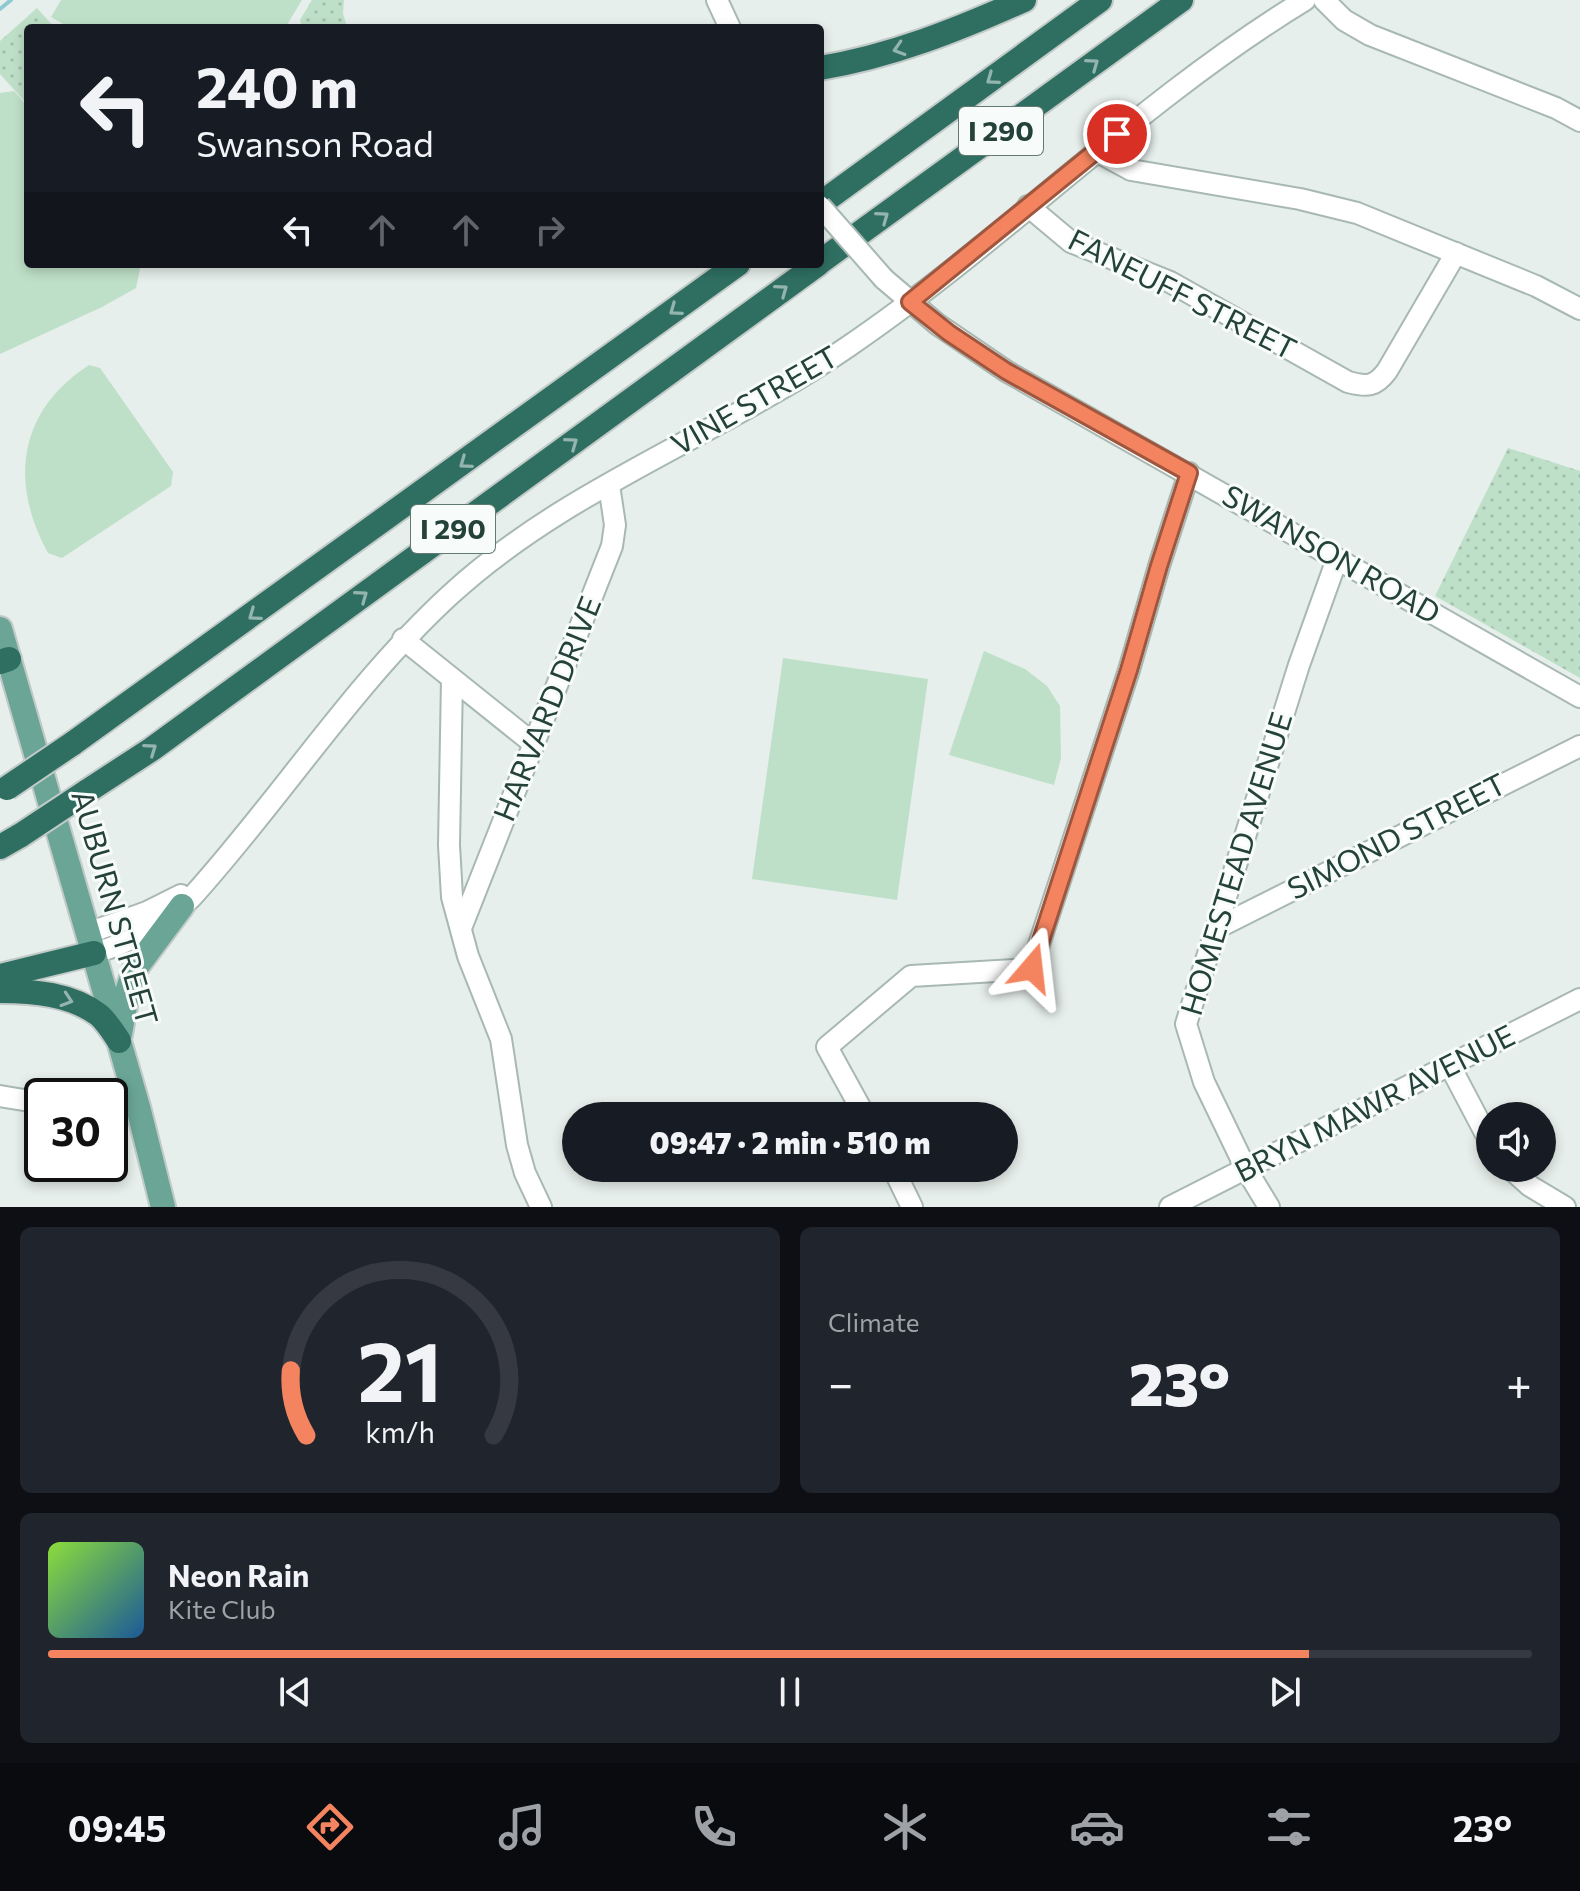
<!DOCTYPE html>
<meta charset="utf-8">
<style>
:root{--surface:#171b24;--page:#20242c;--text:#f1f3f6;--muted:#9ea1a6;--line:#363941;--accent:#f4845f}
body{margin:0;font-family:Commissioner,sans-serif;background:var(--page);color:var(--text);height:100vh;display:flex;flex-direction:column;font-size:30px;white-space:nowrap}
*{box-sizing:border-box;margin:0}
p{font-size:26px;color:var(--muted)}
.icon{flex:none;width:44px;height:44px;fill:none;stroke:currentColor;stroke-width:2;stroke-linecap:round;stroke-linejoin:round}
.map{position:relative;height:1207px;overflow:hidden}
.drawer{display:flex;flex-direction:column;gap:20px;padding:20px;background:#0d0f14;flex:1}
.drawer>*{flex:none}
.top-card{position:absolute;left:24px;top:24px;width:800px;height:244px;border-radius:8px;box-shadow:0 4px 12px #0003;background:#171b24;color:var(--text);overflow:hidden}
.buttons{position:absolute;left:1476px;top:1102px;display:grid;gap:16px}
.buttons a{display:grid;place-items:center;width:80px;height:80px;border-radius:50%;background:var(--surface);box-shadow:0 4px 12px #0003;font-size:40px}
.speed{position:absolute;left:24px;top:1078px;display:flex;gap:16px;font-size:40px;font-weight:700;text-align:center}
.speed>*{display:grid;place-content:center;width:104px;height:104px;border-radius:50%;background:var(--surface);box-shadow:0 4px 12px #0003;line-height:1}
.speed .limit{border:4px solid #111;border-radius:12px;background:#fff;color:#111}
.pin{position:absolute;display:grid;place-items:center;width:68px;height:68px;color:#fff;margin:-34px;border:4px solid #fff;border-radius:50%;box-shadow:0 2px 8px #0007}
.me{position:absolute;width:88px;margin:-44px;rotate:17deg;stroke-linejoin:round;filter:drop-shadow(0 0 6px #0008)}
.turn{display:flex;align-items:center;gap:28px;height:168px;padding:0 40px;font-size:36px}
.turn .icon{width:104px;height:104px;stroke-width:2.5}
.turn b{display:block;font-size:56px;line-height:68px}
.lanes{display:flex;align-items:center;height:76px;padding:0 40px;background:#0003;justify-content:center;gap:40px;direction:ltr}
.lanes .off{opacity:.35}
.big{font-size:60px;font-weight:800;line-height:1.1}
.drawer .widget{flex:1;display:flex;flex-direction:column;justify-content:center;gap:12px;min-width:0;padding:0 28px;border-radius:12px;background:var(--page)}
.drawer .dial{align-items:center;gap:0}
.dial svg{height:208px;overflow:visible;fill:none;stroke:var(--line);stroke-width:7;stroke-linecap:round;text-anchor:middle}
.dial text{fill:var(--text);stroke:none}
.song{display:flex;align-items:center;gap:24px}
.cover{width:96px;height:96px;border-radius:12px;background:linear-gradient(135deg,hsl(90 70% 55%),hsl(210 70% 35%))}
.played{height:8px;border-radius:4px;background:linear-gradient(90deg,var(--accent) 85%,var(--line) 85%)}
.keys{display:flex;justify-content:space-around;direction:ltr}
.heat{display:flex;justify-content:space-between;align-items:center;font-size:44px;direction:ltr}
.drawer .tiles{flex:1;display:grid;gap:20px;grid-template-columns:1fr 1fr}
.widget:last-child{grid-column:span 2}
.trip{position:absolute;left:562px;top:1102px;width:456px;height:80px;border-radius:40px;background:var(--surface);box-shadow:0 4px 12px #0003;font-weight:800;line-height:80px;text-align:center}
.tab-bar{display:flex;height:128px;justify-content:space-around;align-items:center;background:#090b0e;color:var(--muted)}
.tab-bar .icon{width:56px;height:56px}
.tab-bar .active{color:var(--accent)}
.tab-bar b{font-size:36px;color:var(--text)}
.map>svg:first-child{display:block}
</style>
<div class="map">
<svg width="1580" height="1207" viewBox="0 0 1580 1207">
<defs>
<pattern id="park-dots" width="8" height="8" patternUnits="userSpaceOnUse" patternTransform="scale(2)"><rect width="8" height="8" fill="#bfe0c8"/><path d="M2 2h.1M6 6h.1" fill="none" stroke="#a4c1ad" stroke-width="1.8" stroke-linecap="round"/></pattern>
</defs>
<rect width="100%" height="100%" fill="#e6efeb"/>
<g fill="#bfe0c8">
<polygon points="61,0 302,0 285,28 70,28 51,17"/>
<polygon points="14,91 28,107 28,264 141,264 136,288 102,307 0,354 0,93"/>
<path d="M89,365L100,368L173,472L171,486L62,558L48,553C9,482 18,411 89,365Z"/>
<polygon points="984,651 1025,669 1047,686 1060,706 1061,758 1054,785 949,755"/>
<polygon points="783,658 928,679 897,900 752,879"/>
</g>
<g fill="url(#park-dots)">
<polygon points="312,0 344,0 343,13 347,28 302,28 300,20"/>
<polygon points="37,8 55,28 28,28 28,105 0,74 0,41"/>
<polygon points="1508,448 1580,471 1580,678 1435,596"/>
</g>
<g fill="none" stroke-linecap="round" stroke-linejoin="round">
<polyline stroke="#8ec9d4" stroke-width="4" points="0,9 11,0"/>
<defs>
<g id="minor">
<polyline points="717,0 730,28"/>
<polyline points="1324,0 1344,20 1370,35 1556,108 1580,121"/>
<polyline points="1096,151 1131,170 1300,199 1357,213 1536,286 1580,309"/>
<path d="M1028,206L1071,242L1170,282L1348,382C1367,387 1375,387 1387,371L1456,253"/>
<polyline points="884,279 937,324 1006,371 1580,697"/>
<polyline points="403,639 534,744"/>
<polyline points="452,679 449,845 452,897 468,956 501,1039 517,1145 525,1173 541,1207"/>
<polyline points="461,928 612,546 615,525 609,485"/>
<polyline points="1215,929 1580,746"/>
<polyline points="88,933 147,912 181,895"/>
<path d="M94,953C131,943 163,924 191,898C280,800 352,685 450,595C566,488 720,435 849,346C1007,238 1141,100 1305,0"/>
<polyline points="1450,1066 1490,1142"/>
<polyline points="0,1096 42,1103"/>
<polyline points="110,1107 136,1099"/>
<polyline points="865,1116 827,1047 911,976 1031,969 1129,670 1159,566 1189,473"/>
<polyline points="893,1168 912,1207"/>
<polyline points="1510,1168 1530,1186 1565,1207"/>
<polyline points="1170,1207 1580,999"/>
<polyline points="1269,1207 1246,1169 1204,1082 1186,1024 1299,665 1337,559"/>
</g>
<g id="major">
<polyline points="0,629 138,1107 163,1207"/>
<polyline points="120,1034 128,989 135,969 182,906"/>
</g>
<g id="highway">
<path d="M820,68C892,56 957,30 1024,0"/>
<polyline points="820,204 1100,0"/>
<polyline points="820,262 1181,0"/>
<polyline points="0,662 9,659"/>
<polyline points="72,744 738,264"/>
<polyline points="86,792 152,749 818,264"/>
<polyline points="0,847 21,835"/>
<polyline points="0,976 94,953"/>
<path d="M0,991C34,991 71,994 99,1015C107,1022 113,1032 119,1041"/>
</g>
</defs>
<use href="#minor" stroke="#a8b8b2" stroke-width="24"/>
<use href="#major" stroke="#c2cac8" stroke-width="28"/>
<use href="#highway" stroke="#c2cac8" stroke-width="28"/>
<use href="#minor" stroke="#fff" stroke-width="20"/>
<use href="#major" stroke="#6aa596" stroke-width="24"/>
<use href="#highway" stroke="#2f6f62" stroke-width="24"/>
<defs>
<polyline id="minor-bridge" points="820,206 884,279"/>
<g id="highway-bridge">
<polyline points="7,788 72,744"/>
<polyline points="21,835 86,792"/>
</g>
</defs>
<use href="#minor-bridge" stroke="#a8b8b2" stroke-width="24" stroke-linecap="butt"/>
<use href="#highway-bridge" stroke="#c2cac8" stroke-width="28" stroke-linecap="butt"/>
<use href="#minor-bridge" stroke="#fff" stroke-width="20"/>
<use href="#highway-bridge" stroke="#2f6f62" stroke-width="24"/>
</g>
<defs><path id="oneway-chevron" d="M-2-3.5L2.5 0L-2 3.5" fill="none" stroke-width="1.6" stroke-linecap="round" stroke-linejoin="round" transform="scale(2)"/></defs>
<g stroke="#93b5ae">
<use href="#oneway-chevron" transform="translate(899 49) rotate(163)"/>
<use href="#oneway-chevron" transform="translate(1093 64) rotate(-36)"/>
<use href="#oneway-chevron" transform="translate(992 79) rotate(144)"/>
<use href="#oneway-chevron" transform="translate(883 217) rotate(-36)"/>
<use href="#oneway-chevron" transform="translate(782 290) rotate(-36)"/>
<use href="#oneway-chevron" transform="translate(675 310) rotate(144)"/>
<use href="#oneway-chevron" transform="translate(572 443) rotate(-36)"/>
<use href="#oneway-chevron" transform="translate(465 463) rotate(144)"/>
<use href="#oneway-chevron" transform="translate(362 596) rotate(-36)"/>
<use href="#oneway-chevron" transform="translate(254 615) rotate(144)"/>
<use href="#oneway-chevron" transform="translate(151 749) rotate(-35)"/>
<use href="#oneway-chevron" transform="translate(67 1000) rotate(18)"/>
</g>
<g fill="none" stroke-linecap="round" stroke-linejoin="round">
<defs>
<polyline id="route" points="1032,968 1129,670 1159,566 1189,473 1006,371 949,333 910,302 1117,134"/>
</defs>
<use href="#route" stroke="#9f563e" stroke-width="20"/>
<use href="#route" stroke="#f4845f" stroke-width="14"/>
</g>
<g text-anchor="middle" stroke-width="6" stroke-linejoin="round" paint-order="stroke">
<g fill="#f7fbf9" stroke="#637a73" stroke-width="2">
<rect x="959" y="107" width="84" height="48" rx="6"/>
<rect x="411" y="505" width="84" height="48" rx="6"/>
</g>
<g font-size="28" font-weight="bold" fill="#24423a">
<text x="1001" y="141">I 290</text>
<text x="453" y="539">I 290</text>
</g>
<g font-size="30" fill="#24423a" stroke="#f7fbf9">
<text transform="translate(1182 295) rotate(27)" y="10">FANEUFF STREET</text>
<text transform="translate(755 401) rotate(-30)" y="10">VINE STREET</text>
<text transform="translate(1331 555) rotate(30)" y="10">SWANSON ROAD</text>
<text transform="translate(548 709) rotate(-68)" y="10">HARVARD DRIVE</text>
<text transform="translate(1397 837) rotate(-27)" y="10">SIMOND STREET</text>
<text transform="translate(1237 864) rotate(-73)" y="10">HOMESTEAD AVENUE</text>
<text transform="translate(114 908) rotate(74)" y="10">AUBURN STREET</text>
<text transform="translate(1375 1104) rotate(-27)" y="10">BRYN MAWR AVENUE</text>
</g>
</g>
</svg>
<div class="buttons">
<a><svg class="icon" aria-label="sound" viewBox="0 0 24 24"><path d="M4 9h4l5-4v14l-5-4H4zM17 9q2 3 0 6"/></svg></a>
</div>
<div class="speed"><div class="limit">30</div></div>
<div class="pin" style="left:1117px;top:134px;background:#d93025"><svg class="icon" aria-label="arrive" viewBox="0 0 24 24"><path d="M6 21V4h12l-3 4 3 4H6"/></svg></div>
<svg class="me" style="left:1032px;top:968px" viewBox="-20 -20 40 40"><path d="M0-17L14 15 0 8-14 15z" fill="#f4845f" stroke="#fff" stroke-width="4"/></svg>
<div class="trip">09:47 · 2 min · 510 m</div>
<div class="top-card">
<div class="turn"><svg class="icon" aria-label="left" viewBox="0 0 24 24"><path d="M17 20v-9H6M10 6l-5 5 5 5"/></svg><div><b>240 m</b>Swanson Road</div></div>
<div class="lanes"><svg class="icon" aria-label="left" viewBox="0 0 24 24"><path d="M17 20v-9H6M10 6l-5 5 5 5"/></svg><svg class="icon off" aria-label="ahead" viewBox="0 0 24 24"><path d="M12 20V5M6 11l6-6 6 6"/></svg><svg class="icon off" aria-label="ahead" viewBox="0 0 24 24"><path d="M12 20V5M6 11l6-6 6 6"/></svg><svg class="icon off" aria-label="right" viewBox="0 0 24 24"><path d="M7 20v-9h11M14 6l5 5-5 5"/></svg></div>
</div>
</div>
<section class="drawer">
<div class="tiles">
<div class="widget dial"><svg viewBox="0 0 100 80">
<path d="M14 69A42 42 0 1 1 86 69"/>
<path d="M14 69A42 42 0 0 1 8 44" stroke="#f4845f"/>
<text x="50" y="56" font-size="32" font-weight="700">21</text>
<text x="50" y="72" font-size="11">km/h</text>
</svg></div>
<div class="widget"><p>Climate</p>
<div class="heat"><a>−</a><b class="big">23°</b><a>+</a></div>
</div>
<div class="widget">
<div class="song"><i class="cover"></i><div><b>Neon Rain</b><p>Kite Club</p></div></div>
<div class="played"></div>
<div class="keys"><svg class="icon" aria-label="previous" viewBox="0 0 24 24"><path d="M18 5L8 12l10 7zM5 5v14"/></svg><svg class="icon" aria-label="pause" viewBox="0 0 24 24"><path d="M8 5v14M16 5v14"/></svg><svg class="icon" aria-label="next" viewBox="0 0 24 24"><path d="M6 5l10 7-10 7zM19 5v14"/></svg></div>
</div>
</div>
</section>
<nav class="tab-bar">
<b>09:45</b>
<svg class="icon active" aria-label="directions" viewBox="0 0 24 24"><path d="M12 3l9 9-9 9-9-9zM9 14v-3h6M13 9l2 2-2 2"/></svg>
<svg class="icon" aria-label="music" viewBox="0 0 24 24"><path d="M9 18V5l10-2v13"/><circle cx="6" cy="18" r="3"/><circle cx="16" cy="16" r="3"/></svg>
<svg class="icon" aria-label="phone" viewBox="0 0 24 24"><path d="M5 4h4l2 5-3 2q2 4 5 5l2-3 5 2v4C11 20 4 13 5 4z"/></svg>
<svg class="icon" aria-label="climate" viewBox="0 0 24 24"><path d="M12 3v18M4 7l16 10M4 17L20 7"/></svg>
<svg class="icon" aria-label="car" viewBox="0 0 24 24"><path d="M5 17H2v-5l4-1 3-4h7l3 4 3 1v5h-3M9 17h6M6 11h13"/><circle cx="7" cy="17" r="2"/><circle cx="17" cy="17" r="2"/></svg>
<svg class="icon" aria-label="filters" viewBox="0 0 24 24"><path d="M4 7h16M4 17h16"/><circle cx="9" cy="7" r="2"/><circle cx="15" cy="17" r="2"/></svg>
<b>23°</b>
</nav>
